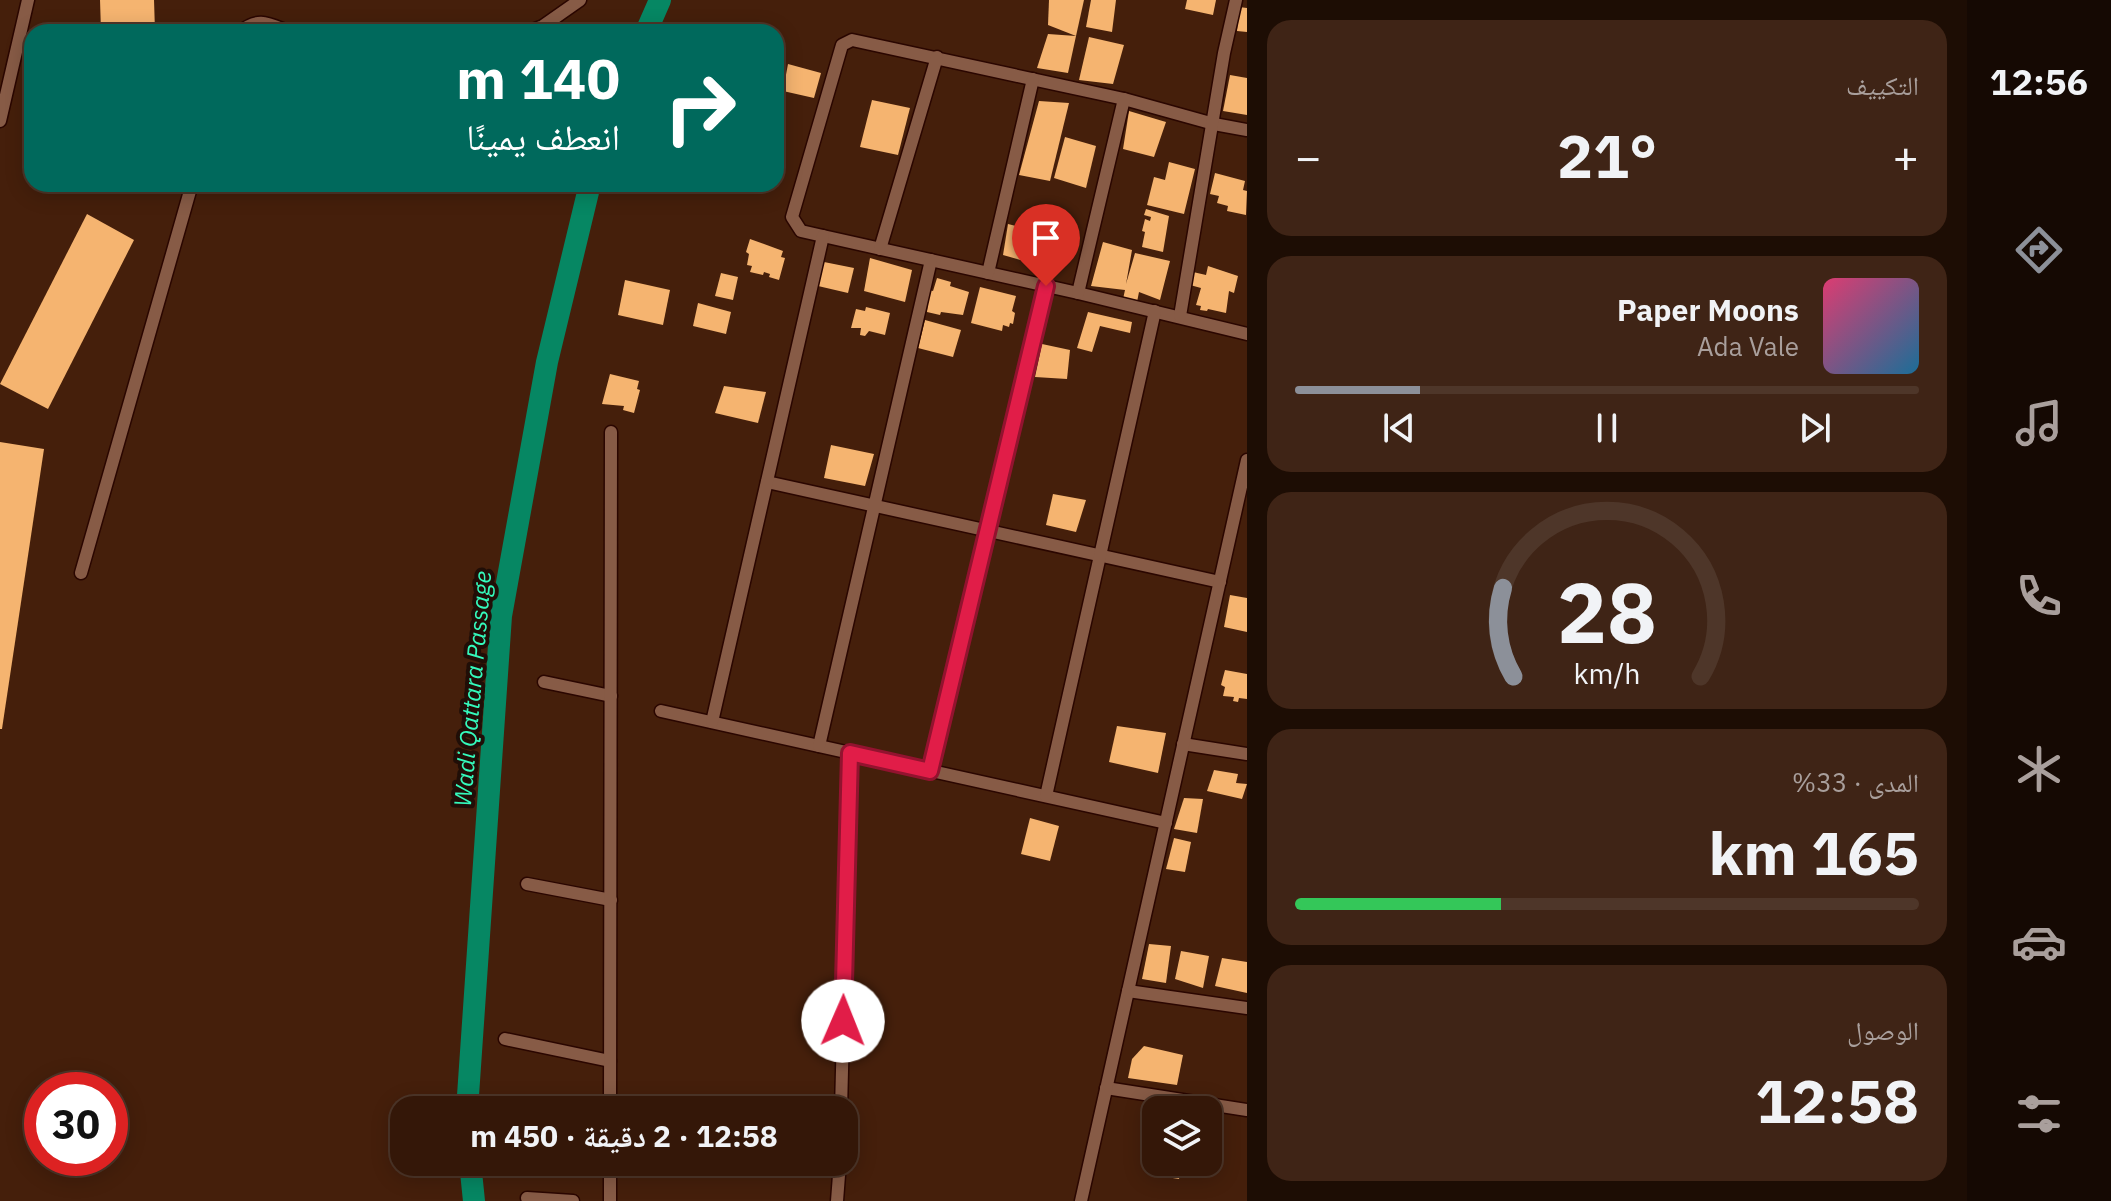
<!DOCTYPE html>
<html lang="ar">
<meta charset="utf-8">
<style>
:root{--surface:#341708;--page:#3f2416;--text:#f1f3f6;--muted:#a99f9c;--line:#4e3629;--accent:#8c9099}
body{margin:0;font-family:"IBM Plex Sans","Noto Naskh Arabic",sans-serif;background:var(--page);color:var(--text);direction:rtl;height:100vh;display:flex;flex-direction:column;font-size:30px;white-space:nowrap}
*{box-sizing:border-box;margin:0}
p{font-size:26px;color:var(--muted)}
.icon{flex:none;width:44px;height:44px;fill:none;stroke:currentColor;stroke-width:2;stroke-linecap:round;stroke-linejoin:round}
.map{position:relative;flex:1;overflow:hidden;direction:ltr}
.panel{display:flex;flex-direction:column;gap:20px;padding:20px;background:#1d0d04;width:720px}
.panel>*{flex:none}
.hud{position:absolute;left:24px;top:24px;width:760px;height:168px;border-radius:24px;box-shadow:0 4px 20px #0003,0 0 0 2px var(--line);direction:rtl;background:#00695c;color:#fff;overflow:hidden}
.tools{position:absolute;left:1142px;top:1096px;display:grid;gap:16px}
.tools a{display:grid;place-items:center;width:80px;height:80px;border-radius:16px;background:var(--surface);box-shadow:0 4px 20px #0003,0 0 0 2px var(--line);font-size:40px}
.speed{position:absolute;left:24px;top:1072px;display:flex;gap:16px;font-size:40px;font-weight:700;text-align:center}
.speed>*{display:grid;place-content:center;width:104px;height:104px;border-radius:50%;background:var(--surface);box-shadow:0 4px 20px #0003,0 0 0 2px var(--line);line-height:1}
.speed .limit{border:12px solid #d22;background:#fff;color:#111}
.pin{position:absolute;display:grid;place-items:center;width:68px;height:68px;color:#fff;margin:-82px -34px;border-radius:50% 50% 50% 0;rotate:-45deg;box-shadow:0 0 8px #0007}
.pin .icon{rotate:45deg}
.me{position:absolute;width:88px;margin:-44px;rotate:1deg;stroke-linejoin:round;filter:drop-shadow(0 0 6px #0008)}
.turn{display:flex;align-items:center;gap:28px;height:168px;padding:0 32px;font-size:36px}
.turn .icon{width:104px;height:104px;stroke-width:2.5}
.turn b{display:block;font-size:56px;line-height:68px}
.big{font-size:60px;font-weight:700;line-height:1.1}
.panel .card{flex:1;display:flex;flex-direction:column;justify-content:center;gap:12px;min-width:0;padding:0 28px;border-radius:24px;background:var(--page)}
.panel .dial{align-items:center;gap:0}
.dial svg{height:208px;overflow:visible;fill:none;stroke:var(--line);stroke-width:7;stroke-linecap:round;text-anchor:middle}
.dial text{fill:var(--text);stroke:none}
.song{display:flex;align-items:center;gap:24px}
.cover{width:96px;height:96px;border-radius:12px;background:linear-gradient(135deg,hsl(340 70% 55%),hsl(200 70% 35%))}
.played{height:8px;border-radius:4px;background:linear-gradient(90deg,var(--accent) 20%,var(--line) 20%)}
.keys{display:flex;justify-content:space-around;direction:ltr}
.heat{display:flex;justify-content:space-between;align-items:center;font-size:44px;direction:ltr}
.charge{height:12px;border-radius:6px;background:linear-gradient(90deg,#34c759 33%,var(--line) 0)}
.trip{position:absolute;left:390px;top:1096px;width:468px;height:80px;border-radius:24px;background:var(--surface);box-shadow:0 4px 20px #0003,0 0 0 2px var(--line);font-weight:700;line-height:80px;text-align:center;direction:rtl}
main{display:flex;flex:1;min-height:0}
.tabs{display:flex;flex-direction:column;width:144px;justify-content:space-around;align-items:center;background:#150903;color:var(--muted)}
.tabs .icon{width:56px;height:56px}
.tabs .on{color:var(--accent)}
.tabs b{font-size:36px;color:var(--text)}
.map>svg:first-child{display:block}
</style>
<main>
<nav class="tabs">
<b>12:56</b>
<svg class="icon on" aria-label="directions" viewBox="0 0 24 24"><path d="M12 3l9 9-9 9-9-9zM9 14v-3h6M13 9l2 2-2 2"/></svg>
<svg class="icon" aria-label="music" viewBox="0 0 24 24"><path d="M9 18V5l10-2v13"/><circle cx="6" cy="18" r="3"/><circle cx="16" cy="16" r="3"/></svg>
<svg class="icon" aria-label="phone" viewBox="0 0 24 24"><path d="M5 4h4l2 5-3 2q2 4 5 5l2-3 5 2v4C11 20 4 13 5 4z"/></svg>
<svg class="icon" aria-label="climate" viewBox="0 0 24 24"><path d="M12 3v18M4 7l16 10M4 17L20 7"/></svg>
<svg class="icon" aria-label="car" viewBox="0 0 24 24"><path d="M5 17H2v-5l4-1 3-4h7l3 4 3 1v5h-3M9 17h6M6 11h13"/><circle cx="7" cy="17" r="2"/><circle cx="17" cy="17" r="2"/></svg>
<svg class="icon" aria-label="filters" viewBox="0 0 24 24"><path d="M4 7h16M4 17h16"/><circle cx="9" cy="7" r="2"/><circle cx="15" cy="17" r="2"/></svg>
</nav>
<section class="panel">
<div class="card"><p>التكييف</p>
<div class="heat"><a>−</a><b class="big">21°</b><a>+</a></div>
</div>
<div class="card">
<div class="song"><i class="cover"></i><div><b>Paper Moons</b><p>Ada Vale</p></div></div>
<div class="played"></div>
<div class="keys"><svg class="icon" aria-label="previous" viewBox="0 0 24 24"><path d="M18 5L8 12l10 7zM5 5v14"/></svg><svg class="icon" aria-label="pause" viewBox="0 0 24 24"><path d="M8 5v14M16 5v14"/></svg><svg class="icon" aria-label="next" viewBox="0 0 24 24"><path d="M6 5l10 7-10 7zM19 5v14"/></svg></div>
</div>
<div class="card dial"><svg viewBox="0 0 100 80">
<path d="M14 69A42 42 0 1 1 86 69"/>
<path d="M14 69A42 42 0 0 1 10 35" stroke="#8c9099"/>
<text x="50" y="56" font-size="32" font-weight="700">28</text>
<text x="50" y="72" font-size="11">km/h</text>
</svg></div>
<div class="card"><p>المدى · 33%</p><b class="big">165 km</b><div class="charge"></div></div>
<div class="card"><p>الوصول</p><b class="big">12:58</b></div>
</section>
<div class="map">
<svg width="1247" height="1201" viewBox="0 0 1247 1201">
<rect width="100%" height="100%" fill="#451f0b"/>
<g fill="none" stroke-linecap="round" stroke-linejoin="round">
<g stroke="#068763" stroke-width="22">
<polyline points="646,32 660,0"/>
<polyline points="467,1110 501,616 547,362 590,184"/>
<polyline points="470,1162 474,1201"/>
</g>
</g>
<g fill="#f5b470">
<polygon points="100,0 154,0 155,32 101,32"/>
<polygon points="1049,0 1084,0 1076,36 1048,25"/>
<polygon points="1091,0 1116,0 1112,32 1086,27"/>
<polygon points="1187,0 1216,0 1213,15 1185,9"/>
<polygon points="1239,7 1247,8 1247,32 1237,31"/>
<polygon points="1048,34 1076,36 1068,73 1037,68"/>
<polygon points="1089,37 1124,45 1113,84 1079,80"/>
<polygon points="788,64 821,73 814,98 783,91"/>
<polygon points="1230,75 1247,78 1247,115 1223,111"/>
<polygon points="872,100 910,108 898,155 860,147"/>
<polygon points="1039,101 1069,103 1050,181 1019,175"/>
<polygon points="1129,111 1166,122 1154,157 1123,149"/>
<polygon points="1065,137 1096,146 1086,188 1054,178"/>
<polygon points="1169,162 1195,169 1184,214 1147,205 1154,177 1165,180"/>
<polygon points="1215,173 1245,181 1243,190 1247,191 1246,215 1227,211 1228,206 1217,203 1219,196 1210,194"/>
<polygon points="1146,209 1169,216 1163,252 1142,247 1145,232 1142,231 1145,219 1150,221 1151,217 1144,215"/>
<polygon points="87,214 134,240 48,409 0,384"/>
<polygon points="1008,224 1040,232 1035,264 1003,255"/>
<polygon points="750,239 783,251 781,257 785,258 779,280 769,277 770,274 764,272 763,275 750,272 752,266 747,265 749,254 746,252"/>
<polygon points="1103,242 1132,250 1126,284 1135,253 1170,261 1160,300 1139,292 1137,302 1123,299 1125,290 1091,286"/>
<polygon points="870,258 912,270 905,302 864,291"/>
<polygon points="824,262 854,268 848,293 818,286"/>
<polygon points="1208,266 1238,276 1234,293 1229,291 1226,313 1208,309 1207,311 1200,310 1201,306 1196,305 1201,288 1190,285 1193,272 1206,275"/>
<polygon points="721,273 738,277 733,300 715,296"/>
<polygon points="937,278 951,282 950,286 969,292 963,315 941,312 940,315 927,312 929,290 933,291"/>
<polygon points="625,280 670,290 663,325 618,315"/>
<polygon points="980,287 1016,296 1012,311 1015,313 1013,324 1010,323 1009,327 1003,325 1002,331 971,323"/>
<polygon points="698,303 731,312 726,334 693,326"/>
<polygon points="866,307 890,313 885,335 869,331 865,336 860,335 861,328 851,328 856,309 865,311"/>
<polygon points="1088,312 1132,322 1130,333 1100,326 1092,352 1077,348"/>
<polygon points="925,320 961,330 953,357 918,348"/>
<polygon points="1042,344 1070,350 1067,379 1035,377"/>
<polygon points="610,374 639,381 637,389 640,390 634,413 623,410 624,406 602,404"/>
<polygon points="724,386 766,392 758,423 715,413"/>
<polygon points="0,442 44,449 2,729 0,729"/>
<polygon points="831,445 874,454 865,486 824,478"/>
<polygon points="1053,494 1086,500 1076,532 1046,525"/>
<polygon points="1230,595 1247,598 1247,632 1224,627"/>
<polygon points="1225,670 1247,674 1247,699 1239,698 1238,702 1233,701 1234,697 1223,696 1225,687 1221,685"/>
<polygon points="1117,726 1166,733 1158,773 1109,762"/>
<polygon points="1214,770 1238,774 1236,783 1247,784 1242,799 1207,791"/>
<polygon points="1184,798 1203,799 1197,833 1174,829"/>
<polygon points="1030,818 1059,826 1050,861 1021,854"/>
<polygon points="1174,838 1191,842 1185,872 1166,869"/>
<polygon points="1149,944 1171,946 1166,983 1142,979"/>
<polygon points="1181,951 1209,956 1203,988 1175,979"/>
<polygon points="1222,958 1247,962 1247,993 1215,986"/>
<polygon points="1144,1046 1183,1055 1177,1085 1128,1078 1132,1059"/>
<polygon points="1163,1162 1182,1162 1179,1179 1160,1176"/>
</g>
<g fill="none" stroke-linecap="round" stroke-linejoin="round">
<defs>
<g id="minor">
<path d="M240,32C259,16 269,24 290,32"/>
<polyline points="527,32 543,26 580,0"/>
<polyline points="0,121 28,0"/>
<polyline points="1247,130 1214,124 1124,99 852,40 842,45 792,217 801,231 823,236 1078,293 1247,334"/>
<polyline points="880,249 937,57"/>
<polyline points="988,273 1033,79"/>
<polyline points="1078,293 1124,99"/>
<polyline points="1180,316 1224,53 1236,0"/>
<polyline points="767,482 1220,582"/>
<polyline points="81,573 192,184"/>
<polyline points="544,682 611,696"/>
<polyline points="661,711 1166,823"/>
<polyline points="712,722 823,236"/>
<polyline points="1183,744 1247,754"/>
<polyline points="819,746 931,260"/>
<polyline points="930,771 1046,286"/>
<polyline points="1046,796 1155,311"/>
<polyline points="527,884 611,900"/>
<polyline points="1128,991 1247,1008"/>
<polyline points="505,1039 610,1061"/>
<polyline points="1106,1088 1247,1110"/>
<polyline points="610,1110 611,432"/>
<polyline points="841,1110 850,753"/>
<polyline points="527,1198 573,1201"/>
<polyline points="610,1201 610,1162"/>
<polyline points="837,1201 840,1162"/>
<polyline points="1081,1201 1247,460"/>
</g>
</defs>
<use href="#minor" stroke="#2a0600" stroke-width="15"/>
<use href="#minor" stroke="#875b46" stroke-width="12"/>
</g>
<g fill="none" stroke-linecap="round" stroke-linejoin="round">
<defs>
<polyline id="route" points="843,1021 850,753 930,771 1046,286"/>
</defs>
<use href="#route" stroke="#92132f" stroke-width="20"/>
<use href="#route" stroke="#e11d48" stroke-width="14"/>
</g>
<g text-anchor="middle" stroke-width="8" stroke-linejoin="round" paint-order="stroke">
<g font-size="24" font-style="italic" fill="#34fabc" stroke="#200e07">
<text transform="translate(473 689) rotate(-85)" y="8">Wadi Qattara Passage</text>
</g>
</g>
</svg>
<div class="tools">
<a><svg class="icon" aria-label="layers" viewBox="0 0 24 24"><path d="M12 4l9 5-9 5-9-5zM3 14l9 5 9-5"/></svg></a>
</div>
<div class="speed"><div class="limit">30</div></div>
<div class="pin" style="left:1046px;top:286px;background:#d93025"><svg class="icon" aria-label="arrive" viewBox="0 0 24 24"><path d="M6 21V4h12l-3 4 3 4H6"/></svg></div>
<svg class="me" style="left:843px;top:1021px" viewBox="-20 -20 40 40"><circle r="19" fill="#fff"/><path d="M0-13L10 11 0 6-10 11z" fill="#e11d48"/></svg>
<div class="trip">12:58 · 2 دقيقة · 450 m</div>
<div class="hud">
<div class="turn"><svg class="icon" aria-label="right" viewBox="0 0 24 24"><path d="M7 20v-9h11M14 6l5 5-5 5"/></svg><div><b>140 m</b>انعطف يمينًا</div></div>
</div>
</div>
</main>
